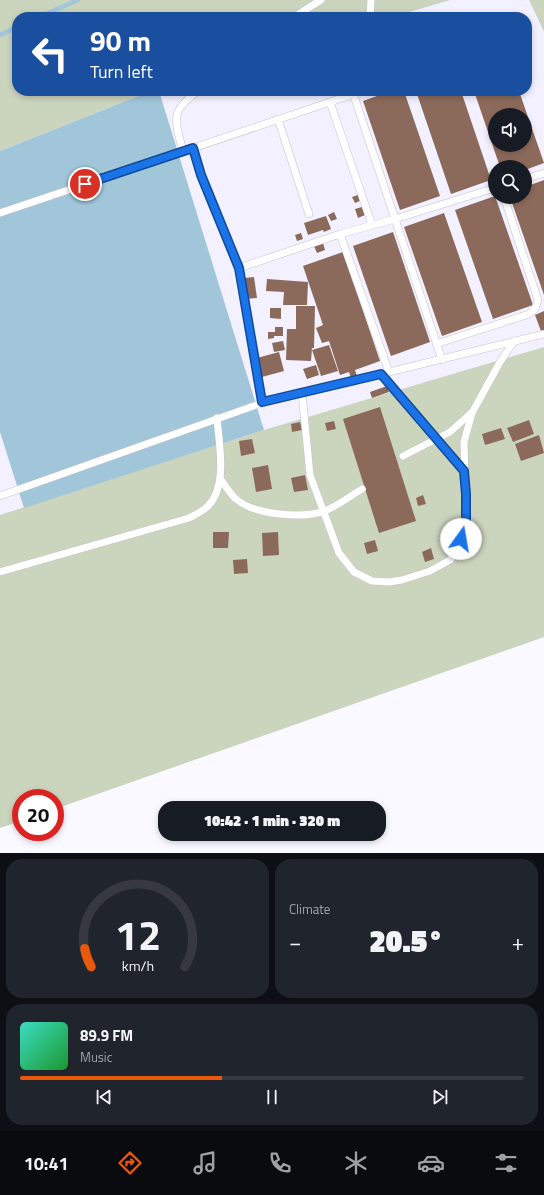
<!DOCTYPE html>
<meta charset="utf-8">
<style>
:root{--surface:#171b24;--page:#20242c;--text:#f1f3f6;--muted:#9ea1a6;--line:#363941;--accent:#ea580c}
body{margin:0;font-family:"Titillium Web",sans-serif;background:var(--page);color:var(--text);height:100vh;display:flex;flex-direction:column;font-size:15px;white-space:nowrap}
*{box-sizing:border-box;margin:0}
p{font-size:13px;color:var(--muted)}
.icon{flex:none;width:22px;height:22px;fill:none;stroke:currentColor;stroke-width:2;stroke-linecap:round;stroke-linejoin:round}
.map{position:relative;height:853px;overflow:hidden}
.drawer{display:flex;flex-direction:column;gap:6px;padding:6px;background:#0d0f14;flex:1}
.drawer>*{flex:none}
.guide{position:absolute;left:12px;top:12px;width:520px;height:84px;border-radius:16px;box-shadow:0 2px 6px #0003;background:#1a4fa0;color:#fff;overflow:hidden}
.tools{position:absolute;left:488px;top:108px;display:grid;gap:8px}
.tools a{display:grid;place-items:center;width:44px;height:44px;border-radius:50%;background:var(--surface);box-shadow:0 2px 6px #0003;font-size:20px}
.speed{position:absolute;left:12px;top:789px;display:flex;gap:8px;font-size:20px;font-weight:700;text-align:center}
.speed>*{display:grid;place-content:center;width:52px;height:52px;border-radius:50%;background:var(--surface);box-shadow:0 2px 6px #0003;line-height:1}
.speed .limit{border:6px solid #d22;background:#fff;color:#111}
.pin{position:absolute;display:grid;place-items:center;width:34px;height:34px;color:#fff;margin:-17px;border:2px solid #fff;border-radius:50%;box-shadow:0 1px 4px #0007}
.me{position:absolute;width:44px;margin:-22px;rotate:13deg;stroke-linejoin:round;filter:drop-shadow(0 0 3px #0008)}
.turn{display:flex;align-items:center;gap:14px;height:84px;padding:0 12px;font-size:18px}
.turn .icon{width:52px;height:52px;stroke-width:2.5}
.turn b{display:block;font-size:28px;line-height:34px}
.big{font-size:30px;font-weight:800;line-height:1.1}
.drawer .widget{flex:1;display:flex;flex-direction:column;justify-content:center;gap:6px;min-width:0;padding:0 14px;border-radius:16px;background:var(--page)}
.drawer .dial{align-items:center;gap:0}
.dial svg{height:104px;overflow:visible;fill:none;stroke:var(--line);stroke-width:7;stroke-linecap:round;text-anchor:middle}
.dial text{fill:var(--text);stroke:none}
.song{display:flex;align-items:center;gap:12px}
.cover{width:48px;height:48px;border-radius:6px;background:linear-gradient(135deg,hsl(170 70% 55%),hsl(130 70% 35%))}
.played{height:4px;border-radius:2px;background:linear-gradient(90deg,var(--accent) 40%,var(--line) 40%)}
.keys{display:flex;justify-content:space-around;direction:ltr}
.heat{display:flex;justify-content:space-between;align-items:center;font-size:22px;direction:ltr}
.drawer .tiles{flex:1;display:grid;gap:6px;grid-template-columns:1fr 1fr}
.widget:last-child{grid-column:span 2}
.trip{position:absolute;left:158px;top:801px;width:228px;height:40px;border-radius:16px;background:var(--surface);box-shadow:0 2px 6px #0003;font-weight:800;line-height:40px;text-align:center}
.menu{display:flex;height:64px;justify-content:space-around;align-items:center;background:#090b0e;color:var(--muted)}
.menu .icon{width:28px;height:28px}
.menu .current{color:var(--accent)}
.menu b{font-size:18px;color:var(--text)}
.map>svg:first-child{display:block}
</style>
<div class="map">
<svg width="544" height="853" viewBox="0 0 544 853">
<rect width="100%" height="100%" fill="#faf9ff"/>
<g fill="#f3f0ff" fill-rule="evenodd">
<path d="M450,0H529L544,32V349L329,447L264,430L159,91H527V17H393ZM495,115H525V145H495ZM495,167H525V197H495Z"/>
<polygon points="0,432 24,508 0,515"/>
</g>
<g fill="#cbd4bd">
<polygon points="0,0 450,0 393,17 17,17 17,91 151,91 0,151"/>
<polygon points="529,0 544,0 544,32"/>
<polygon points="544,347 544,637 55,809 55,798 21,798 21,821 0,828 0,515 264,430"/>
</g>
<polygon fill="#a1c6da" points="151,91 159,91 264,430 24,508 0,432 0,151"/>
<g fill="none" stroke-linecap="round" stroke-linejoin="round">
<g stroke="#a1c6da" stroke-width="4.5">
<polyline points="39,17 78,0"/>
<polyline points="0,35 17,27"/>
</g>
</g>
<g fill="#8c6a5b" fill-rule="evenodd">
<polygon points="391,91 404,91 440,196 400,210 363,101"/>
<polygon points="416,91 461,91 491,180 451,194"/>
<path d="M474,91H519L544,163L525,170V167H500ZM495,115H525V145H495Z"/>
<polygon points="544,180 544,295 510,197 525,197 525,187"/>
<polygon points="358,195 360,201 355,203 352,197"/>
<polygon points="495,196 533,305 493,319 455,210"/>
<polygon points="362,207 365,215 358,218 355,209"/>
<polygon points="334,212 337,219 331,221 328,215"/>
<polygon points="444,213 482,322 442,336 404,227"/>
<polygon points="326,216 331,229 324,232 323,230 308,235 304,223"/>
<polygon points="393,232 430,342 391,356 353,246"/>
<polygon points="301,233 303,239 297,241 295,235"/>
<polygon points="323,243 325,250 317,253 314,246"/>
<polygon points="343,252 380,361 355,370 357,376 351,378 349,372 340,375 329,341 322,343 316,328 323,325 303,266"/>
<polygon points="254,277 257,298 246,299 244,278"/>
<polygon points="267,279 308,282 307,305 283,305 284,292 266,291"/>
<polygon points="296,306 315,306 314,348 312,348 311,361 286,360 287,329 296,329"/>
<polygon points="270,308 281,308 281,319 270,318"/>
<polygon points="544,311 544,330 541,331 535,315"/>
<polygon points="275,327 283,327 283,336 274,336 274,338 268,339 268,332 275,332"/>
<polygon points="283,341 285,350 274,352 272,343"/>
<polygon points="329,345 338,371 321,376 312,350"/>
<polygon points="279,352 284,371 262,377 257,358"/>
<polygon points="316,365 319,375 307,379 303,369"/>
<polygon points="387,386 389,392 372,398 370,392"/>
<polygon points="380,407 416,521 379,533 343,419"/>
<polygon points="529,420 534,434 513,442 507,428"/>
<polygon points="334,421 336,429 327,431 325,423"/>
<polygon points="300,422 302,430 292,432 291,424"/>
<polygon points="501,428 505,439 485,445 482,434"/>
<polygon points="539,435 544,453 521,461 515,444"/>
<polygon points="252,439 255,453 241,456 239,441"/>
<polygon points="268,465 272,489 256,492 252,468"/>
<polygon points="305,475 308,490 294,492 291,478"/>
<polygon points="423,495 426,504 418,506 416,498"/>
<polygon points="213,532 229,532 228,548 213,548"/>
<polygon points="278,532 279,555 263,556 262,533"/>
<polygon points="375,540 378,551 367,554 364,543"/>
<polygon points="431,548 434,559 425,562 422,552"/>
<polygon points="247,559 248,573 234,574 233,560"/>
</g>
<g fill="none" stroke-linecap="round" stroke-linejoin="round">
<defs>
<g id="lane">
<polyline points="294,17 321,0"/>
<polyline points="370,17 371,0"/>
<polyline points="360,91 353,93 442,360"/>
<polyline points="330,102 372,225"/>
<polyline points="278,119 309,214"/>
<polyline points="193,148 201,175 239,268"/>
<path d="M183,151C175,120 169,112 198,91"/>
<polyline points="525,179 544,173"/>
<polyline points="0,213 348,96 353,91"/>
<polyline points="340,234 389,372"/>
<polyline points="436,344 529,314 535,309 538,300 504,197"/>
<polyline points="381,374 464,471"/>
<polyline points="302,393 310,475 339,553 354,572 372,581 389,582 402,580 430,571 450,560 457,551 466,525 464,442 472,413 500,362 514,341"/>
<polyline points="262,403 239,268 340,234 395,219 495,188"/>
<polyline points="403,456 450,432 471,413"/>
<path d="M221,480C226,486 230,494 236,499C254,515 300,518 322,512C333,509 352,495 362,489"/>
<polyline points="0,496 262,403 544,334"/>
<path d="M0,572L189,518C195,515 203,511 208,506C228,485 219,445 217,418"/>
</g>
</defs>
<use href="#lane" stroke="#c5c3ca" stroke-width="8"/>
<use href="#lane" stroke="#fff" stroke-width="7"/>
</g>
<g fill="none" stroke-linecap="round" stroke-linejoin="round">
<defs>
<polyline id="route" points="85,184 193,148 201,175 239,268 262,402 381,374 464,471 466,494 466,525 461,539"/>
</defs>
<use href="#route" stroke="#114b97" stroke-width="10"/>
<use href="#route" stroke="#1a73e8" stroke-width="7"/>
</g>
</svg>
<div class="tools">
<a><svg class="icon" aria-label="sound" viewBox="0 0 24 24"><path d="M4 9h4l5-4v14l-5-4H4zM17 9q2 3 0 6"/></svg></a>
<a><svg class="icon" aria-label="search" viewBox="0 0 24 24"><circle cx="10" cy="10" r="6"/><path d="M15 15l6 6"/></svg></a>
</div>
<div class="speed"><div class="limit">20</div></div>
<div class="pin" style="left:85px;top:184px;background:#d93025"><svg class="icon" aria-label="arrive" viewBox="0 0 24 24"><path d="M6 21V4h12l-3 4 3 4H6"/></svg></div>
<svg class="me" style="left:461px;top:539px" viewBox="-20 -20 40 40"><circle r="19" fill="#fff"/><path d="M0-13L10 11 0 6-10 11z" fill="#1a73e8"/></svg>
<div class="trip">10:42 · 1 min · 320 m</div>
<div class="guide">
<div class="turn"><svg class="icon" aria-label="left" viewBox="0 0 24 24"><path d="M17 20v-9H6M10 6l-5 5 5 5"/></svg><div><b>90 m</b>Turn left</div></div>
</div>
</div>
<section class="drawer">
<div class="tiles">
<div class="widget dial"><svg viewBox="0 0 100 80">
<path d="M14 69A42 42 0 1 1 86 69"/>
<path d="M14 69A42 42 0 0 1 9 55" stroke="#ea580c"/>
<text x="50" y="56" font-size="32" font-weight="700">12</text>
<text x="50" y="72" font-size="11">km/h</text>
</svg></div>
<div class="widget"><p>Climate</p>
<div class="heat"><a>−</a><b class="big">20.5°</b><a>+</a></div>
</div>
<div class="widget">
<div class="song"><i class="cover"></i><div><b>89.9 FM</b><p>Music</p></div></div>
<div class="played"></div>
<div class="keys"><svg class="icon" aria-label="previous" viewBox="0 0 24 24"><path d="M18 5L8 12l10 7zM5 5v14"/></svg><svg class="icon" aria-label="pause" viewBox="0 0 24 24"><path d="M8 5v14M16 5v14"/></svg><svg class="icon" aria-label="next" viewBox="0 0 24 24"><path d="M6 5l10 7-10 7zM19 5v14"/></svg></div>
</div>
</div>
</section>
<nav class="menu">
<b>10:41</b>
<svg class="icon current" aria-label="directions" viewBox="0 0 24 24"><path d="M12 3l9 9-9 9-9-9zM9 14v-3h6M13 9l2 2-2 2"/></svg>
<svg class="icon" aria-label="music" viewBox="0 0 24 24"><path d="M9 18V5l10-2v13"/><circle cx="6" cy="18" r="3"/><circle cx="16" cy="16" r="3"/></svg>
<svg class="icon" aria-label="phone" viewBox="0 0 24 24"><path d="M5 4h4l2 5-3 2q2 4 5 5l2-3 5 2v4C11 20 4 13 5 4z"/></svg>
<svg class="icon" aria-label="climate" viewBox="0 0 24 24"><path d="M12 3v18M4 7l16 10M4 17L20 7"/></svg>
<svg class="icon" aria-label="car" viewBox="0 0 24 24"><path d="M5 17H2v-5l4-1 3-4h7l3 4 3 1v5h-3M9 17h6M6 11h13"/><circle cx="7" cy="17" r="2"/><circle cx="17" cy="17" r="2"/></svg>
<svg class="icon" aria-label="filters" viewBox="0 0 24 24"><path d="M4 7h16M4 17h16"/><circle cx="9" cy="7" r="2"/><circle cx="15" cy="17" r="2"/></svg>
</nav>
